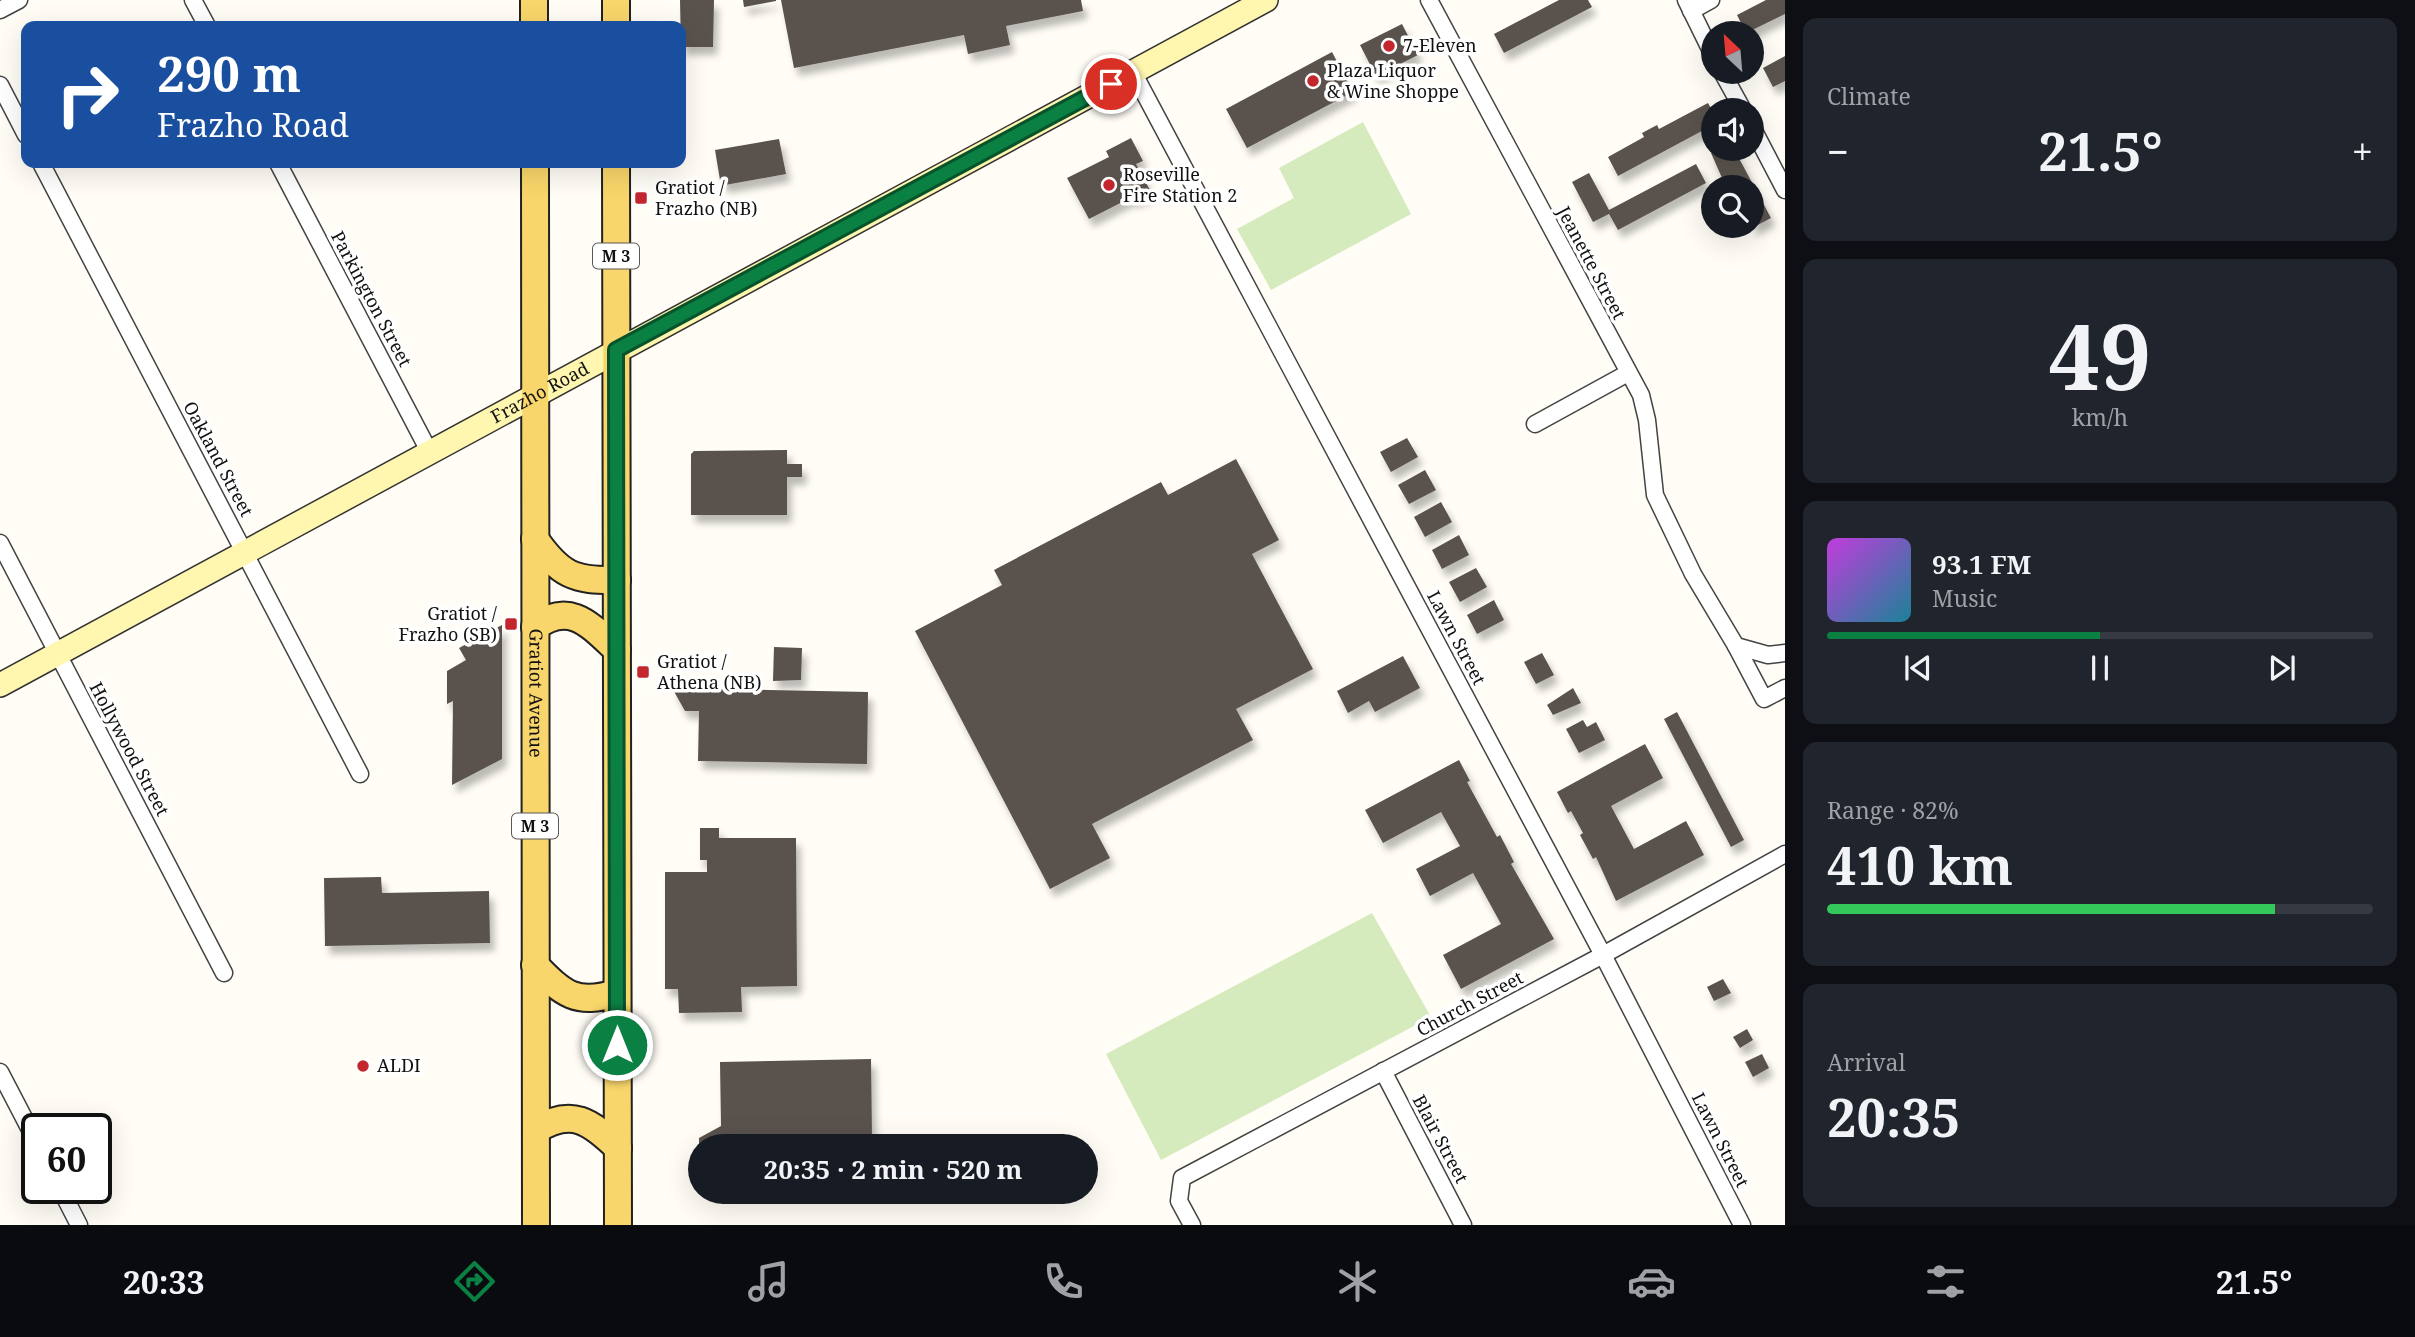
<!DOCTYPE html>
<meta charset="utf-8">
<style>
:root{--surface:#171b24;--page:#20242c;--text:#f1f3f6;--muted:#9ea1a6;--line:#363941;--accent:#0b8043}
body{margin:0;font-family:"Noto Serif",serif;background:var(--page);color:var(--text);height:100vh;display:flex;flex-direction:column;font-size:26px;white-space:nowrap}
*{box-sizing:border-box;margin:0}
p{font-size:23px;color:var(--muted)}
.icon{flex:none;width:38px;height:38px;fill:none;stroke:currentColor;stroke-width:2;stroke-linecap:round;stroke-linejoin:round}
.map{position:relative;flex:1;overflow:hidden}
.panel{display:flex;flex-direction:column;gap:18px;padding:18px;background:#0d0f14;width:630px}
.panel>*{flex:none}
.top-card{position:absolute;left:21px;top:21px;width:665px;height:147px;border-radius:14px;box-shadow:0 7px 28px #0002;background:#1a4fa0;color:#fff;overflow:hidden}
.needle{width:46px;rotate:334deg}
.tools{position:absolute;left:1701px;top:21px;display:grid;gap:14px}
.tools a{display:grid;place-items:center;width:63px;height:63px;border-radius:50%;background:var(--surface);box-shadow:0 7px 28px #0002;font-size:35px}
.speed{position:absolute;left:21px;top:1113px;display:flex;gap:14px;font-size:35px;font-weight:700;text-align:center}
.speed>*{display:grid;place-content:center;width:91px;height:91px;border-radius:50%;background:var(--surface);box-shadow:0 7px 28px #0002;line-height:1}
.speed .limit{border:4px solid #111;border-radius:10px;background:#fff;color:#111}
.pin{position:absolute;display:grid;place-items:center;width:60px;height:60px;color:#fff;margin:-30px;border:4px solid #fff;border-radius:50%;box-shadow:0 2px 7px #0007}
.me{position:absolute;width:77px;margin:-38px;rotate:0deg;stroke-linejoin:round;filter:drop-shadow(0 0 5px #0008)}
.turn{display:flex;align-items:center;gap:24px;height:147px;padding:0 21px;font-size:32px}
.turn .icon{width:91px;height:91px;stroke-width:2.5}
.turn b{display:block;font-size:49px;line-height:60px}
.big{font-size:52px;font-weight:700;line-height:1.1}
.panel .card{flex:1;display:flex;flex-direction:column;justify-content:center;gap:10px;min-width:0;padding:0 24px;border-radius:14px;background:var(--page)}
.panel .dial{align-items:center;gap:0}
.dial b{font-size:91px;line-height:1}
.song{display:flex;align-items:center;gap:21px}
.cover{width:84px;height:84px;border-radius:10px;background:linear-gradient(135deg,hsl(290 70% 55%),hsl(190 70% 35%))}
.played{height:7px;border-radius:4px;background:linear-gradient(90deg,var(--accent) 50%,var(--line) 50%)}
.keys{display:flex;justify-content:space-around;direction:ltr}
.heat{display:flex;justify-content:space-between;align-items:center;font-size:38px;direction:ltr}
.charge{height:10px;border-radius:5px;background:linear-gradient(90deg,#34c759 82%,var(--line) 0)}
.trip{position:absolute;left:688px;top:1134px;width:410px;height:70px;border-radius:35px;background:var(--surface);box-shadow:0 7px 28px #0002;font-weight:700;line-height:70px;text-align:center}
.tabs{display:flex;height:112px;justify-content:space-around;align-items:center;background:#090b0e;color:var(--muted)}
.tabs .icon{width:49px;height:49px}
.tabs .current{color:var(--accent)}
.tabs b{font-size:32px;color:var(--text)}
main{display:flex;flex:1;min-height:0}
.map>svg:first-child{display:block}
</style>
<main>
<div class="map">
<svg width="1785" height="1225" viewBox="0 0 1785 1225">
<defs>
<filter id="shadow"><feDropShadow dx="4.5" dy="8" stdDeviation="3.5" flood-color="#0004"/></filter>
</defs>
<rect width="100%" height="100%" fill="#fffdf5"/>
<g fill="#d5ebbd">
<polygon points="1363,122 1411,214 1271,290 1237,229 1294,198 1279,168"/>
<polygon points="1372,913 1431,1017 1161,1160 1106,1054"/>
</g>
<g fill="#5a524d" filter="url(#shadow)">
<polygon points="680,0 714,0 713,47 681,47"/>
<polygon points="743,0 776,0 776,1 744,7"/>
<polygon points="781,0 1081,0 1083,11 1006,26 1010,45 968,54 964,35 794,68"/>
<polygon points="1559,0 1588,0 1592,7 1504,53 1494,34"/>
<polygon points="1766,0 1785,0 1785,14 1746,33 1737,15"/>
<polygon points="1402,24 1418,55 1376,76 1360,45"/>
<polygon points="1332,52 1353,92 1247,148 1226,109"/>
<polygon points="1785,56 1785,81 1773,87 1763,68"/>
<polygon points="1708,103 1713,112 1713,125 1618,176 1608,157 1644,137 1642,133 1657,125 1659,129"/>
<polygon points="1131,138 1143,161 1136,164 1151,192 1134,200 1132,197 1089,219 1067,178 1109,157 1106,151"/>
<polygon points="779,139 786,174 725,185 720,180 715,150"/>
<polygon points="1719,149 1734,149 1771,218 1752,228 1752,187 1726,187 1711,153"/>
<polygon points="1696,164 1706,183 1618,230 1609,214 1593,222 1572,182 1589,173 1609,210"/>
<polygon points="1407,438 1418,457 1391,472 1380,452"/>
<polygon points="787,450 787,464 802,464 802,477 787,477 787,515 691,515 691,454 694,451"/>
<polygon points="1236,459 1279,540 1252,554 1313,669 1236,709 1253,740 1092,824 1110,858 1050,889 915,631 1002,585 994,570 1161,482 1168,495"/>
<polygon points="1425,470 1436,490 1409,504 1398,485"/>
<polygon points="1441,502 1452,522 1425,537 1414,517"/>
<polygon points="1459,535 1469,555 1442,569 1432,550"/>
<polygon points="1476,568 1487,587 1460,602 1449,582"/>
<polygon points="1494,600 1504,620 1477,634 1467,615"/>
<polygon points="502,625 502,759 452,785 453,701 447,704 447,671 466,660 459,648"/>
<polygon points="774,647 802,648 801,680 773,681"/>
<polygon points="1542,653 1554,675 1536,684 1524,662"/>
<polygon points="1403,656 1420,688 1375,712 1369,701 1348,713 1337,691"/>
<polygon points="672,688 868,692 867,764 698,761 699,711 685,711"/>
<polygon points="1573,688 1581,703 1553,715 1547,705"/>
<polygon points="1677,712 1744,840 1731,847 1664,719"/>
<polygon points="1583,720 1587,727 1596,722 1605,740 1579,753 1566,729"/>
<polygon points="1645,744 1663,778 1611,806 1634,849 1686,821 1704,855 1616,901 1596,857 1593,859 1580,835 1583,833 1571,811 1568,813 1557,792"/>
<polygon points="1459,760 1470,781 1467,782 1497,837 1500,835 1514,862 1511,864 1554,939 1461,989 1443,955 1501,924 1473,873 1430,896 1416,869 1460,846 1441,812 1383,843 1365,810"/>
<polygon points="700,828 719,828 719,838 796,838 797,986 741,987 742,1012 679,1013 678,989 665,989 665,872 707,872 707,860 700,860"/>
<polygon points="381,877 382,893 489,891 490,943 325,946 324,878"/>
<polygon points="1723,979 1731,993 1714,1001 1707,987"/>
<polygon points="1747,1029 1753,1040 1740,1048 1733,1037"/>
<polygon points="1762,1054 1769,1068 1753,1077 1745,1062"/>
<polygon points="871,1059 872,1138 740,1140 740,1146 699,1146 699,1138 721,1126 720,1062"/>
</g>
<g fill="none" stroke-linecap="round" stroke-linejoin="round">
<defs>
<g id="street">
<polyline points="193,0 207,26"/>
<polyline points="1429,0 1641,395 1647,420 1655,495 1693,574 1736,646 1768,655 1785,653"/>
<polyline points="1686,0 1713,55"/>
<polyline points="0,10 19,0"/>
<polyline points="1691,11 1711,0"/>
<polyline points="1133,72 1603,955 1742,1225"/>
<polyline points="1722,72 1743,110"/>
<polyline points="0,85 26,135"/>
<polyline points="1752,127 1785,190"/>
<polyline points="41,163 360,774"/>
<polyline points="278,163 430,453"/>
<polyline points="1535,424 1628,373"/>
<polyline points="0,543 224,973"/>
<polyline points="1736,646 1764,699 1785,688"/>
<polyline points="1383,1071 1463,1225"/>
<polyline points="0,1072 37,1143"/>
<polyline points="60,1188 79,1225"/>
<polyline points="1192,1225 1179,1201 1182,1178 1603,955 1785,854"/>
</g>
<g id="secondary">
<path id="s1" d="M0,685L1266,0"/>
</g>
<g id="primary">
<polyline points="534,0 534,26"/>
<polyline points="616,0 616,26"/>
<path id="s2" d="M535,163L536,1225"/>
<polyline points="616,163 618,1225"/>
<path d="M535,539C560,575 574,581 617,580"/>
<path d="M535,627C570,600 591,626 617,650"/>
<path d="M535,965C564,995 576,1005 617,993"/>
<path d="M536,1130C572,1107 591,1122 618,1148"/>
</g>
</defs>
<use href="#street" stroke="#444" stroke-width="19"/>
<use href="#secondary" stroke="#333" stroke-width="26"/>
<use href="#primary" stroke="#222" stroke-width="30"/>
<use href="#street" stroke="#fff" stroke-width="16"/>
<use href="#secondary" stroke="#fff6b0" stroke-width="23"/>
<use href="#primary" stroke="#f9d66b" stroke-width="26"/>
</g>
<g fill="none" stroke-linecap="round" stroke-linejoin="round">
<defs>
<polyline id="route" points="617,1045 616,350 1111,84"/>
</defs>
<use href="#route" stroke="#07532c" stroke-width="18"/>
<use href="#route" stroke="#0b8043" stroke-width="12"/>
</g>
<g fill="#c4262e" stroke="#fff" stroke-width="2.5">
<circle cx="1389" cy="46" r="7"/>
<circle cx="1313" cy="81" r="7"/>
<circle cx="1109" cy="185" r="7"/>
<rect x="634" y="191" width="14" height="14" rx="3.5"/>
<rect x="504" y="617" width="14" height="14" rx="3.5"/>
<rect x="636" y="665" width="14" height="14" rx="3.5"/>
<circle cx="363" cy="1066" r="7"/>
</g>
<g text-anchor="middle" stroke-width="7" stroke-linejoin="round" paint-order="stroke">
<g fill="#fff" stroke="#585858" stroke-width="2">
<rect x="593" y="243.5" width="46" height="25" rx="5"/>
<rect x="512" y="813.5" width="46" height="25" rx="5"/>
</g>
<g font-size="16" font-weight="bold" fill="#111">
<text x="616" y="262">M 3</text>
<text x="535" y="832">M 3</text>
</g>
<g font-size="18" fill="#111" stroke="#fff" text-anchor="start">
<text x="1403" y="52">7-Eleven</text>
<text x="1327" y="77">Plaza Liquor<tspan x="1327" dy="21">&amp; Wine Shoppe</tspan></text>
<text x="1123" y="181">Roseville<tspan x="1123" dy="21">Fire Station 2</tspan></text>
<text x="655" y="194">Gratiot /<tspan x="655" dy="21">Frazho (NB)</tspan></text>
<text x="497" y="620" text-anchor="end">Gratiot /<tspan x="497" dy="21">Frazho (SB)</tspan></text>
<text x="657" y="668">Gratiot /<tspan x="657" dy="21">Athena (NB)</tspan></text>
<text x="377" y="1072">ALDI</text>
</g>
<g font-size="18" fill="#111" stroke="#fff">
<text transform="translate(1591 263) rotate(62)" y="6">Jeanette Street</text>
<text transform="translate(371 299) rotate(62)" y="6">Parkington Street</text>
<text dy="6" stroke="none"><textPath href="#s1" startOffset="614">Frazho Road</textPath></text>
<text transform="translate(218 459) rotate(62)" y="6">Oakland Street</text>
<text transform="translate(1456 638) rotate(62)" y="6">Lawn Street</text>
<text dy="6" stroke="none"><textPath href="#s2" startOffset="530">Gratiot Avenue</textPath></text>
<text transform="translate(129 749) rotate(62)" y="6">Hollywood Street</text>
<text transform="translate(1470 1004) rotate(-28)" y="6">Church Street</text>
<text transform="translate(1440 1139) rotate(62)" y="6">Blair Street</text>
<text transform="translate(1720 1140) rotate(63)" y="6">Lawn Street</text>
</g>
</g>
</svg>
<div class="tools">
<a><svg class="needle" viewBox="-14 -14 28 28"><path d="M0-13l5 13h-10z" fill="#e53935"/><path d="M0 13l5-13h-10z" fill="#9ea1a6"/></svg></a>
<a><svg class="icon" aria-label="sound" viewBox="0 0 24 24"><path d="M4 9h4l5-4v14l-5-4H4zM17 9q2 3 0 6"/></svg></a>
<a><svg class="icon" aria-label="search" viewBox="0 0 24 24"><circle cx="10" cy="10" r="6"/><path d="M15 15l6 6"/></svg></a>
</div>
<div class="speed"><div class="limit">60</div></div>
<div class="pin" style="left:1111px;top:84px;background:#d93025"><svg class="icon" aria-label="arrive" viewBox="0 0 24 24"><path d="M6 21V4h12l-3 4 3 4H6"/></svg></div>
<svg class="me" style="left:617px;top:1045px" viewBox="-20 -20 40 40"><circle r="17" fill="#0b8043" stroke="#fff" stroke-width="3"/><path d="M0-11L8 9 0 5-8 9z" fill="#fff"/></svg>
<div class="trip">20:35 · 2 min · 520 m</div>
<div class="top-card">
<div class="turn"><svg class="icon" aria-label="right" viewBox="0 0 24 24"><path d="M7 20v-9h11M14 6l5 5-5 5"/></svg><div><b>290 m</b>Frazho Road</div></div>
</div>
</div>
<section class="panel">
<div class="card"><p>Climate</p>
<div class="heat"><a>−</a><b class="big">21.5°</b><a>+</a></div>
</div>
<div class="card dial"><b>49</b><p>km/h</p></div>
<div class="card">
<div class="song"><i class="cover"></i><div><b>93.1 FM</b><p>Music</p></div></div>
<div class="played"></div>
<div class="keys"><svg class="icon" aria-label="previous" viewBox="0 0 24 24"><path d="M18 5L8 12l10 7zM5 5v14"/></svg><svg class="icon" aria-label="pause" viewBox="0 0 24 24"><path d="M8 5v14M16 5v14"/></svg><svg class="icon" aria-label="next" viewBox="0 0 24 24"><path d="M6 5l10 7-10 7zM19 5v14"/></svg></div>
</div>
<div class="card"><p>Range · 82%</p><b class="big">410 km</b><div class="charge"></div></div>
<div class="card"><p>Arrival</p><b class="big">20:35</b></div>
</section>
</main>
<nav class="tabs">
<b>20:33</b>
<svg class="icon current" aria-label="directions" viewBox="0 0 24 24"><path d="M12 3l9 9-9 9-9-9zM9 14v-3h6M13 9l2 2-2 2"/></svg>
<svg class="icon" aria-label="music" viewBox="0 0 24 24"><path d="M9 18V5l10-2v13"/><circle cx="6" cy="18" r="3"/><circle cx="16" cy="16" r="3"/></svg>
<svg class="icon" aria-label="phone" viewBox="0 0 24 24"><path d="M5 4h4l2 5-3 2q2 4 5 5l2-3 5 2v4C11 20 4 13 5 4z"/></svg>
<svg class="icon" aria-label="climate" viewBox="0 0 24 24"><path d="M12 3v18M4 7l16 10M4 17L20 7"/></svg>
<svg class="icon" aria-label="car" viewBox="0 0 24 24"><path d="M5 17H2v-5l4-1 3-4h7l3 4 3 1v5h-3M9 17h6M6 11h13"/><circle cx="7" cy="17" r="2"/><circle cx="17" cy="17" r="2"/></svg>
<svg class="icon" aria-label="filters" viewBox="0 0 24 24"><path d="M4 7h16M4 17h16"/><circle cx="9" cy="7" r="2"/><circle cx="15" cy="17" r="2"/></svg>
<b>21.5°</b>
</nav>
